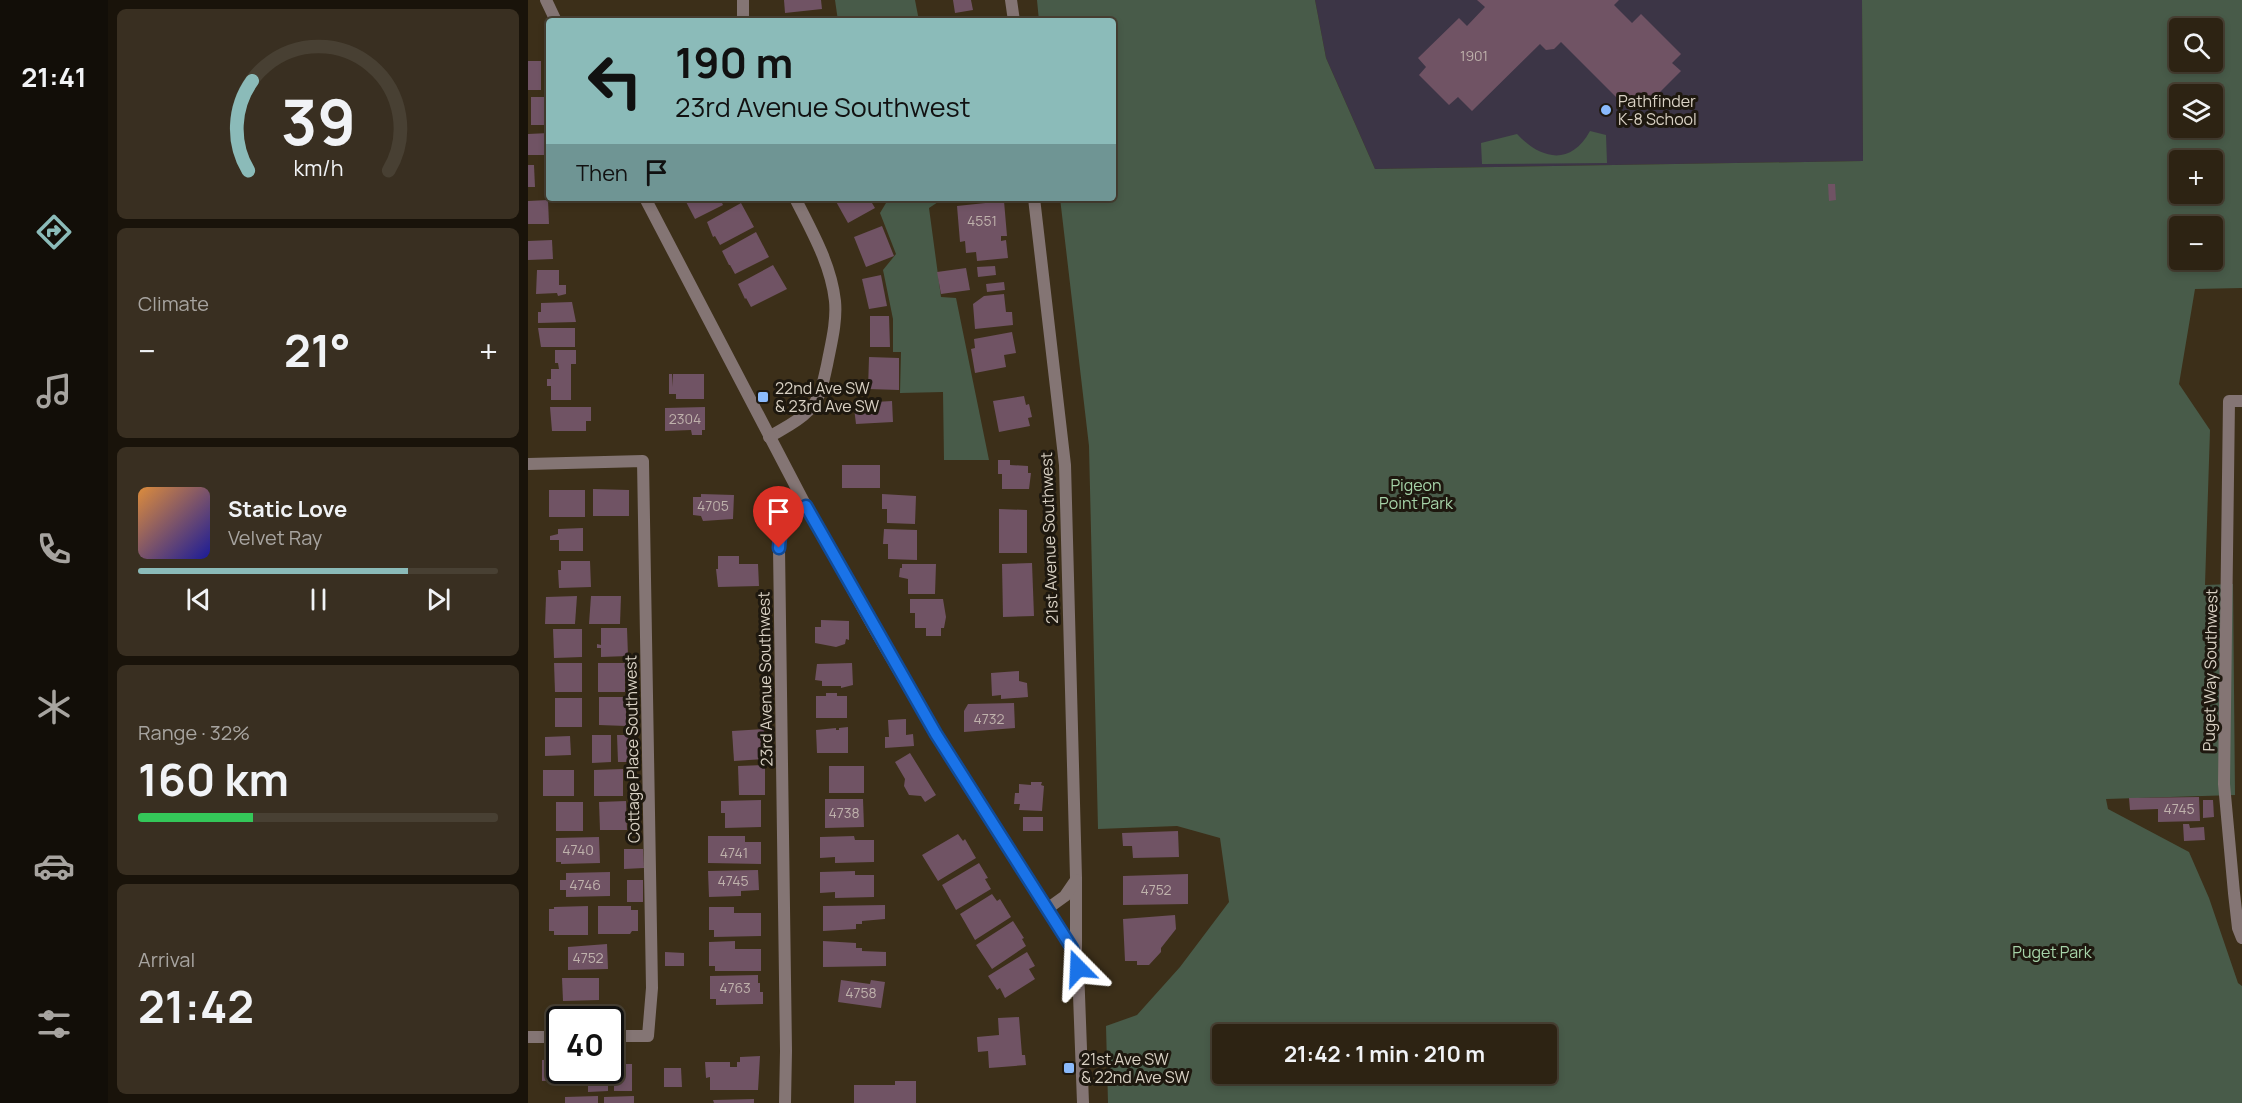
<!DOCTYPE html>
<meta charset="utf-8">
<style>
:root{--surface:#2d2313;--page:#392f21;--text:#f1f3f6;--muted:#a7a4a0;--line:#484033;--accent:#8bbbb9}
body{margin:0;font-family:Manrope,sans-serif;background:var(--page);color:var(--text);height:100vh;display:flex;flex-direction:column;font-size:22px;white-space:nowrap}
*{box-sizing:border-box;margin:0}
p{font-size:20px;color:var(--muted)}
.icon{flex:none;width:33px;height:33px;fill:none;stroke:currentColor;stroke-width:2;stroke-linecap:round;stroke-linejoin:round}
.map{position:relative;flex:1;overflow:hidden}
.details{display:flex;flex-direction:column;gap:9px;padding:9px;background:#19130a;width:420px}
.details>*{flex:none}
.top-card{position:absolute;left:18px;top:18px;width:570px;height:183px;border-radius:6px;box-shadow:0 3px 9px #0003,0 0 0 2px var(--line);background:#8bbbb9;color:#111;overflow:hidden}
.fabs{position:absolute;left:1641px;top:18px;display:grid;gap:12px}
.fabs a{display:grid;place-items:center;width:54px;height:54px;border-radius:6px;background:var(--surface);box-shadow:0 3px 9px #0003,0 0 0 2px var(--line);font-size:30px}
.speed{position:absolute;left:18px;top:1006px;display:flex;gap:12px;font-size:30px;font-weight:700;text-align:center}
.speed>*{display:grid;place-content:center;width:78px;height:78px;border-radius:50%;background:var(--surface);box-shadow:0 3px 9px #0003,0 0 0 2px var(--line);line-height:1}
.speed .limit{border:3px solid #111;border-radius:9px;background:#fff;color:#111}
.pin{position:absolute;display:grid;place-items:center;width:51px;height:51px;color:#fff;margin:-62px -26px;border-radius:50% 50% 50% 0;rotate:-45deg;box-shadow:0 0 6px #0007}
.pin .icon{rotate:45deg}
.me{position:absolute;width:66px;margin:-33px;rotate:339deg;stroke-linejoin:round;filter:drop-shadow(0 0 4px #0008)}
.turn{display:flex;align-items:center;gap:21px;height:126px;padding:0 30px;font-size:27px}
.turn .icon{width:78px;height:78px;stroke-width:2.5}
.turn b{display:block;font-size:42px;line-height:51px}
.then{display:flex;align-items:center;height:57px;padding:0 30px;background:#0003;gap:12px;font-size:22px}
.big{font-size:45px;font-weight:700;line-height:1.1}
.details .widget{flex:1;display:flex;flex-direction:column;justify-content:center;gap:9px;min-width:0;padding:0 21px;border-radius:9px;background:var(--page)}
.details .dial{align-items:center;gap:0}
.dial svg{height:156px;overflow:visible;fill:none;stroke:var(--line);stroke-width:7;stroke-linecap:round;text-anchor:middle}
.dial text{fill:var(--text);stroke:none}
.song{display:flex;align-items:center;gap:18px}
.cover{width:72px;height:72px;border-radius:9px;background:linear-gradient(135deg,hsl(30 70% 55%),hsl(240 70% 35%))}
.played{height:6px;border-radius:3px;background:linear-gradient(90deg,var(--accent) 75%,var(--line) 75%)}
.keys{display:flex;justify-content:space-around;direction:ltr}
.heat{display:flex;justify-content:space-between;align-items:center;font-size:33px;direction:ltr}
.charge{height:9px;border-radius:4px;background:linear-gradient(90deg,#34c759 32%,var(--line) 0)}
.trip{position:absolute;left:684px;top:1024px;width:345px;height:60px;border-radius:6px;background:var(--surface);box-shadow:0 3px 9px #0003,0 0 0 2px var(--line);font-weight:700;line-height:60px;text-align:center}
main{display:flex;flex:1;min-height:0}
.tabs{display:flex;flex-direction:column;width:108px;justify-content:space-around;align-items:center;background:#120e08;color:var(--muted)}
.tabs .icon{width:42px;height:42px}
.tabs .current{color:var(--accent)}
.tabs b{font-size:27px;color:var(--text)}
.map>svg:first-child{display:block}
</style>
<main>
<nav class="tabs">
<b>21:41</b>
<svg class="icon current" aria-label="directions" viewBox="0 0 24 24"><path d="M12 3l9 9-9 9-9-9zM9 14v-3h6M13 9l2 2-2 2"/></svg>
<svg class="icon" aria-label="music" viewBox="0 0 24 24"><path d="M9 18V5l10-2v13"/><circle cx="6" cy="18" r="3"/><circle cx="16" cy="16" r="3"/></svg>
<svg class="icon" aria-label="phone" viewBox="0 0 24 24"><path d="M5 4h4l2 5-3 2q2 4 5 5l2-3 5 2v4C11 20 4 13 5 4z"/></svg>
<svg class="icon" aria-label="climate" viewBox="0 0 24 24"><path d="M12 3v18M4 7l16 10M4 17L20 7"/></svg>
<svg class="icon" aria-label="car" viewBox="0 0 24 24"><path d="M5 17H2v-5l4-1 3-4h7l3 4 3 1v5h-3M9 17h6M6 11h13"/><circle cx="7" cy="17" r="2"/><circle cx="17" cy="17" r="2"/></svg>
<svg class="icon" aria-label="filters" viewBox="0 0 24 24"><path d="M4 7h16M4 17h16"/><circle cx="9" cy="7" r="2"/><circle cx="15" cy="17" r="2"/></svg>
</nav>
<section class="details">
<div class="widget dial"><svg viewBox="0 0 100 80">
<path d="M14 69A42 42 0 1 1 86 69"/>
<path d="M14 69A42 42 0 0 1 16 23" stroke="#8bbbb9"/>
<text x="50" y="56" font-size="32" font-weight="700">39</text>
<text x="50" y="72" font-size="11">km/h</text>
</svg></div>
<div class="widget"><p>Climate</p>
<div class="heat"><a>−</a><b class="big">21°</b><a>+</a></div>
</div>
<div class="widget">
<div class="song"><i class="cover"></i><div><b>Static Love</b><p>Velvet Ray</p></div></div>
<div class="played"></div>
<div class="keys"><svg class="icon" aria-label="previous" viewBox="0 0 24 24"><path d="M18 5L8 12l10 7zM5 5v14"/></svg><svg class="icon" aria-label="pause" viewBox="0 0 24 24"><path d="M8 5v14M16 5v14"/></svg><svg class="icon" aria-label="next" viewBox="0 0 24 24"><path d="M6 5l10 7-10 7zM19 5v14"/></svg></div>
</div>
<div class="widget"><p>Range · 32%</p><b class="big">160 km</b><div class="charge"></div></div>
<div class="widget"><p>Arrival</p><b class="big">21:42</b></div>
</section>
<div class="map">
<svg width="1714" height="1103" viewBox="0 0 1714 1103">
<rect width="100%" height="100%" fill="#3c2f19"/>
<polygon fill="#3c3546" points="787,0 1334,0 1335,161 847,169 798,58"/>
<g fill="#485b49" fill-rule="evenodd">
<polygon points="307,0 387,0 391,21 310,21"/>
<path d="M509,0H787L798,58L847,169L1335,161L1334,0H1714V288L1667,289L1651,384L1682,430L1677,585L1705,584L1707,795L1578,799L1580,809L1661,852L1681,898L1710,983L1714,986V1103H580L578,1026L609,1015L652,967L701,902L692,838L649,826L570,829L561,446L532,198H585V21H511ZM1652,28H1684V62H1652ZM1652,94H1684V128H1652ZM1652,160H1684V194H1652ZM1652,226H1684V260H1652ZM694,1035H1018V1074H694Z"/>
<path d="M1062,131L1078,135L1079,163L954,164L953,143L989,134C1013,160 1043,166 1062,131Z"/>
<polygon points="356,198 416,198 401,208 413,297 428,298 461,460 416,460 415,392 372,393 373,352 365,352 365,319 355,270 368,254 352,213 358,203"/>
</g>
<g fill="#705364">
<polygon points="256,0 293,0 294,9 257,13"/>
<polygon points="425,0 443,0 445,10 427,13"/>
<polygon points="949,0 1091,0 1086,5 1104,23 1113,14 1153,54 1144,63 1153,71 1123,101 1116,94 1101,110 1033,42 1026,49 1018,50 1012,44 944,111 930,97 921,105 891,75 898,67 890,58 931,18 939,26 957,7"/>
<rect x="0" y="61" width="13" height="29"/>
<rect x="3" y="97" width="18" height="28"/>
<polygon points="21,133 21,155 0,155 0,134"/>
<polygon points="0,165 6,165 7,187 0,187"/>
<polygon points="1300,184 1307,184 1308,200 1301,201"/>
<polygon points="156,198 192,198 195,205 167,219"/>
<polygon points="306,198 341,198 347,208 320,223"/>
<polygon points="20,200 21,224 0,224 0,201"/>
<polygon points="476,201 479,236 473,236 473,241 478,240 480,258 449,261 448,252 438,253 437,241 432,242 429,206"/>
<polygon points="213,203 226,227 192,245 187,236 185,237 179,222"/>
<polygon points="354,226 366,256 338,267 326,237"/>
<polygon points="228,232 241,257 207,274 202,265 201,265 194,251"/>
<polygon points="24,240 25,259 0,260 0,241"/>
<polygon points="245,265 259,289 223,307 218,298 217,299 210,284"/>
<polygon points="467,266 468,275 450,277 449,267"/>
<polygon points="438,268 442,290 413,294 409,272"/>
<polygon points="9,270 31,270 31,285 38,285 38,294 30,296 29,293 8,294"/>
<polygon points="353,275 359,306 341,309 334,279"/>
<polygon points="476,282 477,290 459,292 458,284"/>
<polygon points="476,294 478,312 484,312 485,325 447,329 445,304 456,296"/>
<polygon points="44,302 48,322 10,323 10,312 13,312 13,303"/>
<polygon points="342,316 361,316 362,347 342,347"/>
<polygon points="10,328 47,328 47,347 13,347"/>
<polygon points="484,332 488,353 476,355 478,367 447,373 443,349 447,348 446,339"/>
<polygon points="27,350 48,350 48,364 43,364 43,400 23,400 23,386 19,386 19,379 23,379 23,369 31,369 30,363 27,363"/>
<polygon points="341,357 371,358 371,390 340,389"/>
<polygon points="141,374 144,374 144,387 145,374 176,374 176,399 148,399 148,394 141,394"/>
<polygon points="496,396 498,405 501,404 504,417 500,418 502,426 471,432 465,401"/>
<polygon points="364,401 365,422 328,424 326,408 330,408 330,403"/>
<polygon points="22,407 63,407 63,421 58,421 58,431 24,431"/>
<polygon points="177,407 177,430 174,430 174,435 164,435 163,430 137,431 137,408"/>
<polygon points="470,460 482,460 482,465 500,466 500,473 503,473 501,489 474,489 474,474 470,474"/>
<rect x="314" y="465" width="38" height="23"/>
<polygon points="65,489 101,490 101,516 65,516"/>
<rect x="21" y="490" width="36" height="27"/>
<polygon points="173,494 206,495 205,519 175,521 173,516 165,515 165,497 173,497"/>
<polygon points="354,494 388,496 387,524 359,523 359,509 354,509"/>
<polygon points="471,509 499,510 499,553 471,553"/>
<polygon points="55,528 55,551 31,551 31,540 22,540 22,536 30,534 30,529"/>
<polygon points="356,529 389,530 389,560 360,559 360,544 355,544"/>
<polygon points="190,556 211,556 211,564 230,564 231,586 190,587 188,569 190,569"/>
<polygon points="33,561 62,561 63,587 31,588 30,570 33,570"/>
<polygon points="504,563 506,616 475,617 474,564"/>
<polygon points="374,564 408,564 407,594 380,594 380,579 371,577 372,568 374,568"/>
<polygon points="49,596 47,624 17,624 18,597"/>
<polygon points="63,596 93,596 92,624 61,624"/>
<polygon points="382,599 415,599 418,617 416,628 413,628 413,636 398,636 398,628 387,628 387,613 382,613"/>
<polygon points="293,620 321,621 321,640 318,639 317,644 308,647 287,643 287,627 293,627"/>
<polygon points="73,628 99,628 100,656 73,657 73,648 69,648 69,644 73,645"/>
<polygon points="25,629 54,629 54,657 26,658"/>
<polygon points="26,663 54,663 54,692 27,692"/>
<rect x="70" y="663" width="27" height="29"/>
<polygon points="324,663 325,685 313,688 313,686 294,686 294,681 287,680 289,664"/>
<polygon points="491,671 491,681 499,683 500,697 473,699 473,695 464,696 463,673"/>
<polygon points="298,693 309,693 309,696 319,696 319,718 288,718 288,696 298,696"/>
<polygon points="71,697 98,697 98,726 71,725"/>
<rect x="27" y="698" width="27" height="29"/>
<polygon points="486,703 487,728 436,732 436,711 440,704"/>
<polygon points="378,719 378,735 385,734 386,746 357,748 357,737 361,737 360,720"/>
<polygon points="320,727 320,753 289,753 288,730 308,728 308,730 311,730 311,728"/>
<polygon points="236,729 237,759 206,761 204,731"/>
<polygon points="64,735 83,735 83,762 64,763"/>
<polygon points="89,735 108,735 108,762 90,762"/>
<polygon points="42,736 43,755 17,756 17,737"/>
<polygon points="382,753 408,795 397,802 393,796 381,795 376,786 377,779 367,762"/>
<polygon points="237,765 237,795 211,795 210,766"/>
<rect x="301" y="766" width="35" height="27"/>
<polygon points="95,769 95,796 66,796 66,770"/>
<rect x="15" y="770" width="31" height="26"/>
<polygon points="503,782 514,782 513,785 516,786 514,811 491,810 492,804 486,804 487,793 491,793 491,784 503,785"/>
<polygon points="1671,797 1672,821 1630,822 1630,809 1602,810 1601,798"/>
<polygon points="297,799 335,799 336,827 297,828"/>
<polygon points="233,800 233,827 197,828 197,813 193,813 193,801"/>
<polygon points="1675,800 1685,800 1686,817 1675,818"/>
<polygon points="98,801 99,830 72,830 71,802"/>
<rect x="28" y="802" width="27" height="29"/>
<rect x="495" y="817" width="20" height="14"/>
<polygon points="1655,824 1661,824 1662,828 1676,827 1677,840 1656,841"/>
<polygon points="650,831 651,857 605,858 604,846 595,846 594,833"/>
<polygon points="430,834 435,841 437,839 448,858 410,881 394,855"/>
<polygon points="180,836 217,836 217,842 233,842 233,864 180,863"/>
<polygon points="326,836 327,840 346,840 346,862 307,863 307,857 292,858 292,837"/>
<polygon points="71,837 72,863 33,864 33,862 28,862 28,838"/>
<polygon points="96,849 115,849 116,868 96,869"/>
<polygon points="451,863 460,878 457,879 463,889 428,910 414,885"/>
<polygon points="230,870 231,890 213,891 213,896 181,897 180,871"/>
<polygon points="327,871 327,875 346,875 346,897 307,898 307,892 292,893 292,872"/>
<polygon points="82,872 82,896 38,897 38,890 32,890 32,880 38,880 38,873"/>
<polygon points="660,874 660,904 595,905 595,876"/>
<rect x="99" y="880" width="16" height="22"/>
<polygon points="464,894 469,901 472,899 483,917 447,940 432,914"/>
<polygon points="357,905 357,919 334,921 334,924 328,924 328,929 295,931 295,906"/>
<polygon points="60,906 60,935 26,935 26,931 21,931 21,909 26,909 26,907"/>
<polygon points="70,906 103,906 103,910 110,910 110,931 104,931 102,934 70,934"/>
<polygon points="181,907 206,907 206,913 233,913 233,936 186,937 186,930 181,930"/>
<polygon points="647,915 648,929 633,948 633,952 621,965 609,965 609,961 597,961 595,919"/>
<polygon points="485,921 496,938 494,939 498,946 464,969 448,945"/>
<polygon points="207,941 207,949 233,949 233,971 187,971 187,966 181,966 181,942"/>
<polygon points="295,941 328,943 328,948 334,948 334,951 358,952 358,966 295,967"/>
<polygon points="79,944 80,969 40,970 40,947"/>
<polygon points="137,952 156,953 156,966 137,966"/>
<polygon points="499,952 507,966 501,969 507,979 477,998 472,988 469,990 460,976"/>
<polygon points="230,975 230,983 232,983 232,992 235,992 235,1004 188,1005 188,999 182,999 182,976"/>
<polygon points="34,978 71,978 71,1000 35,1001"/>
<polygon points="313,980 342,984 343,980 357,982 353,1008 310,1002"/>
<polygon points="491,1017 494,1055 497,1055 498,1065 461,1068 460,1051 450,1052 449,1037 471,1035 470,1018"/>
<polygon points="232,1056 230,1090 182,1090 182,1077 178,1078 177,1062 202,1062 202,1067 209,1067 209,1062 212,1062 212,1057"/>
<polygon points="32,1059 32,1071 44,1071 44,1074 41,1074 41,1080 14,1081 14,1060"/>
<rect x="86" y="1064" width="18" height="27"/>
<polygon points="136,1068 153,1068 154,1087 136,1087"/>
<polygon points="60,1071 80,1071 80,1091 60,1092"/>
<polygon points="367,1081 388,1081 388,1103 326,1103 326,1085 367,1085"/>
<polygon points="70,1096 70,1103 37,1103 37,1097"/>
<polygon points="106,1096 106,1103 76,1103 76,1097"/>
<polygon points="226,1099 226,1103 186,1103 185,1100"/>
</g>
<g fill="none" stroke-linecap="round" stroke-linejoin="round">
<g stroke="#847574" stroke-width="12">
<polyline points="483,0 486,21"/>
<polyline points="215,21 215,0"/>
<polyline points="506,198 537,465 548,878 548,958"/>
<polyline points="1714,401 1701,401 1696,784 1706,893 1710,928 1714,938"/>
<path d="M241,437C254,429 270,422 280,411C293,399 295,382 299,365C303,344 309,322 307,301C303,264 283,230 267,198"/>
<polyline points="0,464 115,461 124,988 120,1036 82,1036"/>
<polyline points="519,909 537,896 548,880"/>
<polyline points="0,1037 32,1037"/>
<path d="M257,1103L258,1051L251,548C252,524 258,517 278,506"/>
</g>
<g stroke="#847574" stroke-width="12">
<polyline points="18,0 28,21"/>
<polyline points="117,198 278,506 347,630 407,733 544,948 550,968 555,1103"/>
</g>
</g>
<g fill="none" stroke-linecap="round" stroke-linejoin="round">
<defs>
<path id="route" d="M251,548C252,524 258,517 278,506L408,734L544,948L550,968"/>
</defs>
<use href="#route" stroke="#114b97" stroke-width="15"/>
<use href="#route" stroke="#1a73e8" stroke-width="10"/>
</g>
<g fill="#8abafc" stroke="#1e180f" stroke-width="2">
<circle cx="1078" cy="110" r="6"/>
<rect x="229" y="391" width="12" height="12" rx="3"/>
<rect x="535" y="1062" width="12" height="12" rx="3"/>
</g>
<g text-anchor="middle" stroke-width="6" stroke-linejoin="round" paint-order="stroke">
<g font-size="14" fill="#bfb2ac">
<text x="946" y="61">1901</text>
<text x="454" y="226">4551</text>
<text x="157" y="424">2304</text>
<text x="185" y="511">4705</text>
<text x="461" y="724">4732</text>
<text x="1651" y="814">4745</text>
<text x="316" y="818">4738</text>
<text x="50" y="855">4740</text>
<text x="206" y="858">4741</text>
<text x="205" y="886">4745</text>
<text x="57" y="890">4746</text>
<text x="628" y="895">4752</text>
<text x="60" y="963">4752</text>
<text x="207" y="993">4763</text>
<text x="333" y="998">4758</text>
</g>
<g font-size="16" fill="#d9d1c4" stroke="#1e180f" text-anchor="start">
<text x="1090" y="107">Pathfinder<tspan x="1090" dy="18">K-8 School</tspan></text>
<text x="247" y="394">22nd Ave SW<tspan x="247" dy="18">&amp; 23rd Ave SW</tspan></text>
<text x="553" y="1065">21st Ave SW<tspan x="553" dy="18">&amp; 22nd Ave SW</tspan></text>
</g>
<g font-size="16" fill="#a6d3a8" stroke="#1e180f">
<text x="888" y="491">Pigeon<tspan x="888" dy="18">Point Park</tspan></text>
<text x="1524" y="958">Puget Park</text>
</g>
<g font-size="16" fill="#d9d1c4" stroke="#1e180f">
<text transform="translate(521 538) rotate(-92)" y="6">21st Avenue Southwest</text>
<text transform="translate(1682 670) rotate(-89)" y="6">Puget Way Southwest</text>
<text transform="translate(237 679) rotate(-91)" y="6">23rd Avenue Southwest</text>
<text transform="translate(104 749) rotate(-91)" y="6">Cottage Place Southwest</text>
</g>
</g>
</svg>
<div class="fabs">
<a><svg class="icon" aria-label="search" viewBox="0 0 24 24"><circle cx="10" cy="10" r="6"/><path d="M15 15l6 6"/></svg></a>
<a><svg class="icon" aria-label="layers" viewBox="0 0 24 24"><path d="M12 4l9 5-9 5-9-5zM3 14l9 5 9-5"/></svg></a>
<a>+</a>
<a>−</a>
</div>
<div class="speed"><div class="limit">40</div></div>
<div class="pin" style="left:251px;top:548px;background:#d93025"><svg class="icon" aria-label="arrive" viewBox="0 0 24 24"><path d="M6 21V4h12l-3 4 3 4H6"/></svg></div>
<svg class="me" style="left:550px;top:968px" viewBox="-20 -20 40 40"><path d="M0-17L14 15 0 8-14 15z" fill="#1a73e8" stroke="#fff" stroke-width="4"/></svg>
<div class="trip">21:42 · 1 min · 210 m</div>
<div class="top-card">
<div class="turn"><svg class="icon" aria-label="left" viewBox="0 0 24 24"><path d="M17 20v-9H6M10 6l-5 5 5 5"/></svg><div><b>190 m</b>23rd Avenue Southwest</div></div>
<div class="then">Then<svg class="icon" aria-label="arrive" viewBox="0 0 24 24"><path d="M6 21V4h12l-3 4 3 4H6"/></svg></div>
</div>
</div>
</main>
